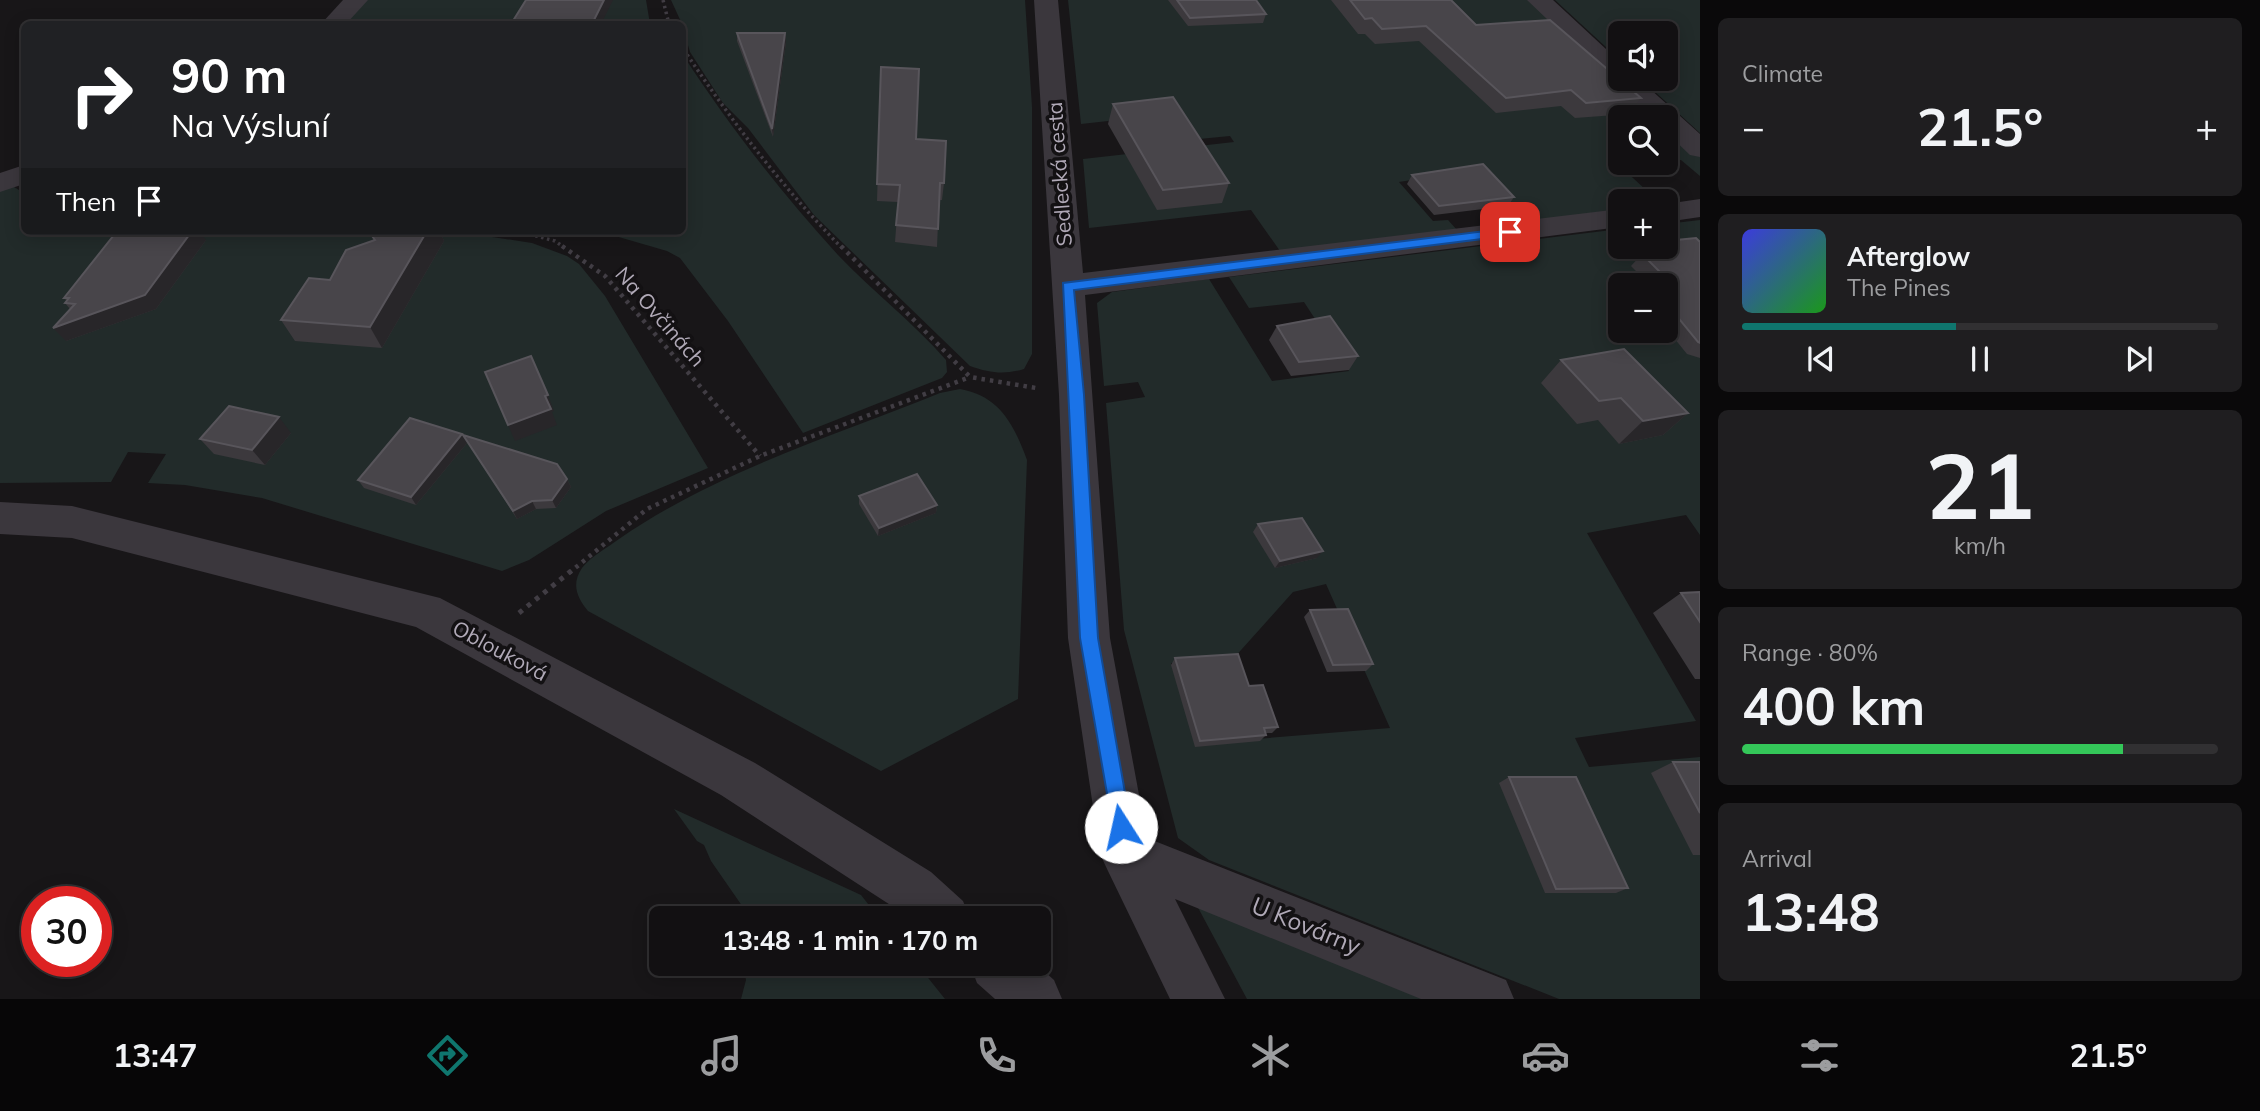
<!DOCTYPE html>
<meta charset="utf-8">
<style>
:root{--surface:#121012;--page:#1f1e20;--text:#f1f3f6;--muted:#9c9d9f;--line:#313032;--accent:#0f766e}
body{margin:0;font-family:Mulish,sans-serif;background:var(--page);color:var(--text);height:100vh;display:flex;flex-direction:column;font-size:26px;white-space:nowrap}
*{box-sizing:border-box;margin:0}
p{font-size:23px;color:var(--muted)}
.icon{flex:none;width:38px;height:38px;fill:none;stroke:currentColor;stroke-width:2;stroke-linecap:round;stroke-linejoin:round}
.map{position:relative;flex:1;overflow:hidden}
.sheet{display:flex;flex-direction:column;gap:18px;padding:18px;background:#0a090a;width:560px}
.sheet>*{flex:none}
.top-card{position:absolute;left:21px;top:21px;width:665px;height:214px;border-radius:10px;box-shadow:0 4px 18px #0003,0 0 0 2px var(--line);background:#202124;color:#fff;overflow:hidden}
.buttons{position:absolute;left:1608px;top:21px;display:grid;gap:14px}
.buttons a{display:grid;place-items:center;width:70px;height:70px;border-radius:10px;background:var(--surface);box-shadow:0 4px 18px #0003,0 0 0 2px var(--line);font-size:35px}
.speed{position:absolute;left:21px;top:886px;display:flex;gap:14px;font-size:35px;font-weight:700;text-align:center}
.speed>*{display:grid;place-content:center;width:91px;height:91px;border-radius:50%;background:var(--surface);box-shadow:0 4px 18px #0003,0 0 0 2px var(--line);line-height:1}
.speed .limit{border:10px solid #d22;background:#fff;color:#111}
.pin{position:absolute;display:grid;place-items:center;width:60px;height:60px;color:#fff;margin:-30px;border-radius:14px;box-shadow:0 4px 10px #0006}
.me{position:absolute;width:77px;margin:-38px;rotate:350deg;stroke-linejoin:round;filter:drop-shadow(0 0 5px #0008)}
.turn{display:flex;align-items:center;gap:24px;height:147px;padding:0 35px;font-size:32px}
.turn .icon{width:91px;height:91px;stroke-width:2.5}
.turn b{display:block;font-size:49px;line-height:60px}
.then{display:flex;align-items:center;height:66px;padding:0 35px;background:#0003;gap:14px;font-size:26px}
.big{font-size:52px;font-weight:700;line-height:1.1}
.sheet .widget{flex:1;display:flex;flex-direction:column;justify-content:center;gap:10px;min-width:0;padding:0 24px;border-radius:10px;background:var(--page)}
.sheet .dial{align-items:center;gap:0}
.dial b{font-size:91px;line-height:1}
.song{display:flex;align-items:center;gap:21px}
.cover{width:84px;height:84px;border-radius:10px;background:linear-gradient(135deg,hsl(240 70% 55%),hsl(120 70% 35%))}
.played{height:7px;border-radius:4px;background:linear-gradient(90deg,var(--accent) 45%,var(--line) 45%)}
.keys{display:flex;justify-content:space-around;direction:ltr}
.heat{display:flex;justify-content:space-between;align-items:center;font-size:38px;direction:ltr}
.charge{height:10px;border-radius:5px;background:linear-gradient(90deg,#34c759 80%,var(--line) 0)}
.trip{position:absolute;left:649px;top:906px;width:402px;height:70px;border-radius:10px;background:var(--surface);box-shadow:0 4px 18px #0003,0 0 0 2px var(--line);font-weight:700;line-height:70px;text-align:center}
.dock{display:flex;height:112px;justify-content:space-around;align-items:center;background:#070607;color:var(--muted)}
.dock .icon{width:49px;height:49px}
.dock .active{color:var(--accent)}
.dock b{font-size:32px;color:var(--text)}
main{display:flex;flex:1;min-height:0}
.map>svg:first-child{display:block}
</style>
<main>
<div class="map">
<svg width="1700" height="999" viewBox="0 0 1700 999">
<rect width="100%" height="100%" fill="#181618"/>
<g fill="#222b2a" fill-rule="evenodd">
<polygon points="363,0 646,0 650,24 343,24"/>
<path d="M671,0H1025L1032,107V354L1024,369C1004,375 990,373 970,366L814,215L748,128L723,103L690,52L682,24Z"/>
<polygon points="1068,0 1533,0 1659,117 1620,117 1620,157 1609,156 1658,201 1620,201 1620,210 1503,224 1455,173 1399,182 1433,221 1448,220 1457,230 1280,251 1251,210 1089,228 1083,159 1234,142 1230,136 1199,139 1180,113 1081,124"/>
<polygon points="1555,0 1700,0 1700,133 1641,79 1666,79 1666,33 1620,33 1620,60"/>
<path d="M683,55C730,127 780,191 838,255C872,291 913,322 946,360L947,372L942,378L803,433L728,321L680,258L667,251L598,231H682Z"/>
<polygon points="1666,124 1700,156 1700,176 1681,160 1666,162"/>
<polygon points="9,184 24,193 24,231 453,231 532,243 567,256 579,264 605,296 708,468 606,511 529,560 502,571 262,498 185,485 148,483 166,454 128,452 111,482 0,483 0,188"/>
<path d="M1700,220V535L1686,515L1587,533L1696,721L1575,738L1589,767L1700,757V999H1559L1209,860L1178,838L1124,630L1106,403L1145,397L1138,382L1104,386L1097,303L1112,292L1209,279L1272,381L1349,371L1304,302L1249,308L1229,277L1620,229V247H1666V224ZM1620,285H1666V331H1620ZM1326,584L1390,728L1195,744L1171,663L1233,659L1293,592Z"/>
<path d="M960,389C1000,396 1014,425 1027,460L1018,699L881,771L588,611C577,598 571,584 582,568C591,556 607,548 619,539C714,473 833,436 940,393Z"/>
<polygon points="674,809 861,895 880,919 746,919 747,913 711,861 704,845 697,841"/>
<polygon points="1195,902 1431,999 1247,999"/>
<polygon points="743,964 917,964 945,999 741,999 746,980"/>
</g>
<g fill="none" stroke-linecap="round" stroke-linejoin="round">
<g stroke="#413d44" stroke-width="3.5" stroke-dasharray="2.5 3.5" stroke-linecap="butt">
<polyline points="663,0 669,24"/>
<path d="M682,53H686C733,123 783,188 842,248"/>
<polyline points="518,231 555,241 565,248"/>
</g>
<g stroke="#413d44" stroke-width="4.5" stroke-dasharray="3.5 5" stroke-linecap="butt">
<polyline points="562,246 605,276 760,456"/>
<polyline points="841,246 970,377 1036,388"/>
<polyline points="569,573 647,509 760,456 970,377"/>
</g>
<polyline stroke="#413d44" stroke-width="5" stroke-dasharray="4.5 6" stroke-linecap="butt" points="519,613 571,571"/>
<g fill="#3b373d" fill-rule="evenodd">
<polygon points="343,0 368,0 346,24 321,24"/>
<polygon points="1034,0 1058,0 1083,273 1620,209 1620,227 1085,295 1110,638 1147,838 1506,980 1514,999 1421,999 1175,899 1225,999 1170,999 1108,871 1100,854 1068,638 1059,395"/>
<polygon points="1527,0 1553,0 1620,62 1620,79 1639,79 1700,134 1700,157 1690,155 1666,132 1666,117 1650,117"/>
<polygon points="24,165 24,184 0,192 0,173"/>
<polygon points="1700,199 1700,217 1666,222 1666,204"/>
<polygon points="0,502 72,506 440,598 755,763 931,872 963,901 970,919 907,919 895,908 721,795 416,627 72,538 0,534"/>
<polygon points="970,964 1036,964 1054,980 1062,999 995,999 977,983"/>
</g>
</g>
<g fill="#3c393d">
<polygon points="1168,0 1256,0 1266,14 1263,23 1188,26"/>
<polygon points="1331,0 1451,0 1476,25 1641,98 1629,114 1575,118 1561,106 1496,113 1419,41 1375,44 1365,34 1358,34"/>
<polygon points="737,33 785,33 786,42 773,137 737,41"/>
<polygon points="881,67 916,139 944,183 942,200 939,200 937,247 895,242 898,202 877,201"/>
<polygon points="1113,104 1229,183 1222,203 1157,210 1108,124"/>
<polygon points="1412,175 1514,197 1508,206 1434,215 1407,184"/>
<polygon points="383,231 440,231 444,241 382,348 295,341 281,320 330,280 374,240 372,236"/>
<polygon points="206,240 156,309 66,341 70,309 65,303 67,301 64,298"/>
<polygon points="1700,242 1700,358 1687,354 1666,328 1666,285 1638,285 1644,279 1631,266 1642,254 1652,253 1658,247 1666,247"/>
<polygon points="1277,326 1358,356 1349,370 1291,376 1269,340"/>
<polygon points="1561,360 1688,413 1663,435 1619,444 1598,420 1577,424 1541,383"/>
<polygon points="291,433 265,465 214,454 200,439"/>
<polygon points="463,435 567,479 571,487 556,508 536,509 517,519"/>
<polygon points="467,443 416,505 364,488 358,480"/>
<polygon points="859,496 937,505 936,513 878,536 859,504"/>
<polygon points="1258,524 1317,558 1275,568 1253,532"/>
<polygon points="1700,592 1700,679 1695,679 1653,613 1681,593"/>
<polygon points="1310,610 1373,664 1366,671 1327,672 1304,617"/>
<polygon points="1175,658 1249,686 1278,727 1272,733 1266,733 1266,735 1260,741 1195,747 1171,665"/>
<polygon points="1673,762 1700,762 1700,855 1693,855 1651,773"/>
<polygon points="1509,777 1628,888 1616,893 1545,893 1499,783"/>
</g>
<g fill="#282629">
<polygon points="604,0 613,0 601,24 592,24"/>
<polygon points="785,33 786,42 773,137 772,129"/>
<polygon points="192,231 199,231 206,240 156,309 66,341 53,328"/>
<polygon points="427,231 440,231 444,241 382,348 370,327"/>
<polygon points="548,395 554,411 552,412 557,425 515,441 508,425"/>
<polygon points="1688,413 1663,435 1619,444 1643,421"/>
<polygon points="279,417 291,433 265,465 252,450"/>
<polygon points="462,434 467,443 416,505 411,497"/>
<polygon points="567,479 571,487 556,508 552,500"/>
<polygon points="532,501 536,509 517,519 513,511"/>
<polygon points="937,505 936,513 878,536 879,528"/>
<polygon points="1323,551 1317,558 1275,568 1280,561"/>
</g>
<g fill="#48454a" stroke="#58555b" stroke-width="2">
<polygon points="526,0 604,0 592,24 511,24"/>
<polygon points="1177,0 1256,0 1266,14 1190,18"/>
<polygon points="1350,0 1451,0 1476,25 1550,20 1641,98 1586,103 1571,90 1506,98 1426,26 1382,29 1372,18 1365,19"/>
<polygon points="737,33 785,33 772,129"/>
<polygon points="881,67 919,69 916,139 946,141 944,183 940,183 938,229 896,225 900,185 877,184"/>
<polygon points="1173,97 1229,183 1163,190 1113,104"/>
<polygon points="1483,164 1514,197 1439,206 1412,175"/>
<polygon points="131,231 192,231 145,295 53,328 75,304 65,303 69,298 64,298 114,235 127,235"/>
<polygon points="383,231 427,231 370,327 281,320 309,278 330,280 346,250 375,240 372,236"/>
<polygon points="1696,238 1700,242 1700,343 1698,342 1666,303 1666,285 1651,285 1645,278 1664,276 1642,254 1663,252 1663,247 1666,247 1666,241"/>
<polygon points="1330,316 1358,356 1299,362 1277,326"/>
<polygon points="1624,349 1688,413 1643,421 1621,398 1599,401 1561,360"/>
<polygon points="531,356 548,395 545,396 551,409 508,425 485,372"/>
<polygon points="229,406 279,417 252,450 200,439"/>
<polygon points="410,418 462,434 411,497 358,480"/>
<polygon points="463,435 557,464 567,479 552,500 532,501 513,511"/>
<polygon points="917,474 937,505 879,528 859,496"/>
<polygon points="1302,518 1323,551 1280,561 1258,524"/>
<polygon points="1700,592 1700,622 1681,593"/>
<polygon points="1348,609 1373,664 1333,665 1310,610"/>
<polygon points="1238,654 1249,686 1263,685 1278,727 1264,728 1266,735 1200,741 1175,658"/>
<polygon points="1673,762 1700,762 1700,813"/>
<polygon points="1509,777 1576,777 1628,888 1556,889"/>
</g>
<polygon fill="#1a73e8" stroke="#114b97" stroke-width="2" points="1510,228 1514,229 1514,235 1074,290 1084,395 1098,638 1131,827 1128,834 1121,837 1114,834 1080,638 1063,283"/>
<g text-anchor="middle" stroke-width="7" stroke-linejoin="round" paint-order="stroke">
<g font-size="21" fill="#b0a9b7" stroke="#131113">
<text transform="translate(1060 174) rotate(-94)" y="7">Sedlecká cesta</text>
<text transform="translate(660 317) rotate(49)" y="7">Na Ovčinách</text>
<text transform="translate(500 651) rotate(28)" y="7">Oblouková</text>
</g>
<g font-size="24" fill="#b0a9b7" stroke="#131113">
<text transform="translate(1306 926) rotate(22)" y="8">U Kovárny</text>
</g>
</g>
</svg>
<div class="buttons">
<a><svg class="icon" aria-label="sound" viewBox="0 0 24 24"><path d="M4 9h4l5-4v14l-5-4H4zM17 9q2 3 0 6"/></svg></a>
<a><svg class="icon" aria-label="search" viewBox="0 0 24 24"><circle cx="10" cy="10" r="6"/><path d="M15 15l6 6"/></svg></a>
<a>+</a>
<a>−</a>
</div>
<div class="speed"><div class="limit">30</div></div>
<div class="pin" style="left:1510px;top:232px;background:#d93025"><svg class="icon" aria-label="arrive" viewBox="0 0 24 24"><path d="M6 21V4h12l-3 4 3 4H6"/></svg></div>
<svg class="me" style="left:1121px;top:827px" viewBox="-20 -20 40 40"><circle r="19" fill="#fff"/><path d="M0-13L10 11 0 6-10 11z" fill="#1a73e8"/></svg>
<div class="trip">13:48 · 1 min · 170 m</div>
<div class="top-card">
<div class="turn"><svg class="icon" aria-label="right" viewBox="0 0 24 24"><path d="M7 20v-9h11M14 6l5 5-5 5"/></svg><div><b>90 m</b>Na Výsluní</div></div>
<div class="then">Then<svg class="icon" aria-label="arrive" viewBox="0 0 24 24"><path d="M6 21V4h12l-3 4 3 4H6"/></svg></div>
</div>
</div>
<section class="sheet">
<div class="widget"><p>Climate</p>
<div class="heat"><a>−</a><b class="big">21.5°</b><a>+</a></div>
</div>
<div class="widget">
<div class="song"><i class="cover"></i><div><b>Afterglow</b><p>The Pines</p></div></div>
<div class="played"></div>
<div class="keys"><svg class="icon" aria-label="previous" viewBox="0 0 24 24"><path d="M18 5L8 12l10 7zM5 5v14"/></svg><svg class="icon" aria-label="pause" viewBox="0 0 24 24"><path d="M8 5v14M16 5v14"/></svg><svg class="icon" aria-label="next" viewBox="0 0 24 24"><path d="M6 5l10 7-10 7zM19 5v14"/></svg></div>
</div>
<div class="widget dial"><b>21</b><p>km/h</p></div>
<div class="widget"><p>Range · 80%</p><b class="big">400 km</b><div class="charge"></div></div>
<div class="widget"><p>Arrival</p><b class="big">13:48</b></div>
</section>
</main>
<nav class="dock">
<b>13:47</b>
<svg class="icon active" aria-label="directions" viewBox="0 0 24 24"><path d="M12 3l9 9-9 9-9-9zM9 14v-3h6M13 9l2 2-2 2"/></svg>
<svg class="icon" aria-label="music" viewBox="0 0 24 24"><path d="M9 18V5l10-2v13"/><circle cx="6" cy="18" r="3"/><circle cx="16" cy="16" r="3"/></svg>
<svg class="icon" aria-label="phone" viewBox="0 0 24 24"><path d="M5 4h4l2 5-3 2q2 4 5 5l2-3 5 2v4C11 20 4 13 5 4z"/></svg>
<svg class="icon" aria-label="climate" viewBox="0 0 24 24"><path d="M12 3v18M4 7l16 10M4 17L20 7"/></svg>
<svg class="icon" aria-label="car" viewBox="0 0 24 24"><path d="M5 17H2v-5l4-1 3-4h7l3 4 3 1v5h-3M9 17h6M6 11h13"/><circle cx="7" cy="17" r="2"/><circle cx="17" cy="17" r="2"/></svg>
<svg class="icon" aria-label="filters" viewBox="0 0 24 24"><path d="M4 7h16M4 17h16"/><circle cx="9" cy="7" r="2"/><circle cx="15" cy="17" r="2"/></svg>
<b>21.5°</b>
</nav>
